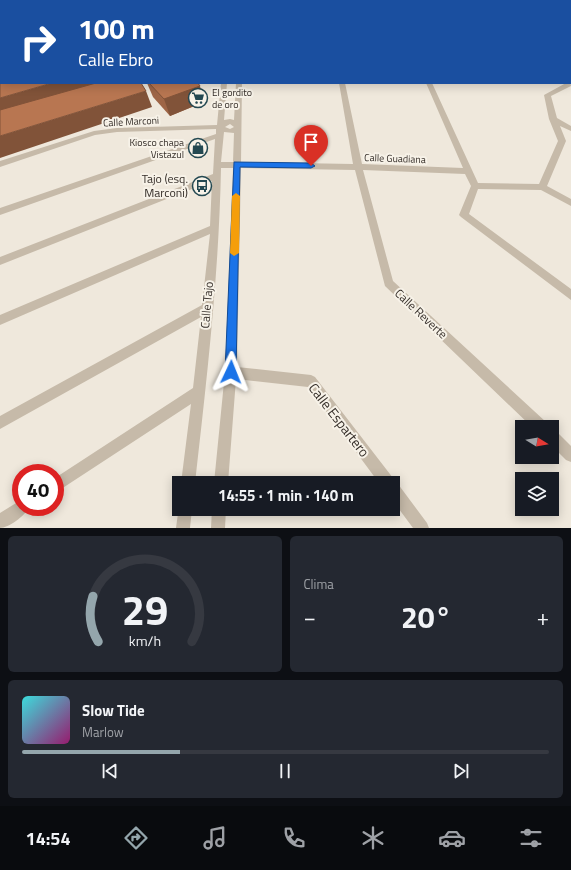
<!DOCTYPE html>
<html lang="es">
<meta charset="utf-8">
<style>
:root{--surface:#171b24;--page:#242831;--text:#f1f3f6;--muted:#9ea1a6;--line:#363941;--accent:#94a6ac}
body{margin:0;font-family:"Titillium Web",sans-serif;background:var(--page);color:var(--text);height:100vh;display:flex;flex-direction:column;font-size:15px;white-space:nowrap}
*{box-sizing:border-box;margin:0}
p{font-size:13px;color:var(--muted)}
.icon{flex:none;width:22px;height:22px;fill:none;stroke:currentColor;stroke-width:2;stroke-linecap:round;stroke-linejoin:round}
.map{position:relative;height:528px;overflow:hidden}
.drawer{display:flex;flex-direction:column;gap:8px;padding:8px;background:#0d0f14;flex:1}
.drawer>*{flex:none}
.banner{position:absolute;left:0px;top:0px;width:571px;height:84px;box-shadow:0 2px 10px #0003;background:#1a4fa0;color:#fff;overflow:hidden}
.needle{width:26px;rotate:101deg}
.tools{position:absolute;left:515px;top:420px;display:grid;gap:8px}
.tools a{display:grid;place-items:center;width:44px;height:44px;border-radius:0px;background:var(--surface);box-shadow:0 2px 10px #0003;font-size:20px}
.speed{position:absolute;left:12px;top:464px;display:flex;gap:8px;font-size:20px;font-weight:700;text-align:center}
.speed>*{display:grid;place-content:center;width:52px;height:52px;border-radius:50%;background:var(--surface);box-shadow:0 2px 10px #0003;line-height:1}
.speed .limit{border:6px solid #d22;background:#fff;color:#111}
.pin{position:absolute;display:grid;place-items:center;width:34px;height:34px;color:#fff;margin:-41px -17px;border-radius:50% 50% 50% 0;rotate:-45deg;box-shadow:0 0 4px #0007}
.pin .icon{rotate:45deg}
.me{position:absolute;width:44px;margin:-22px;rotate:2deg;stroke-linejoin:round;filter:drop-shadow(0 0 3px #0008)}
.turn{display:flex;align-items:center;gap:14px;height:84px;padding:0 12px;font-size:18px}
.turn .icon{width:52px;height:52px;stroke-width:2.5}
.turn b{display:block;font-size:28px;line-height:34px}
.big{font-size:30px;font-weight:700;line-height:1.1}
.drawer .tile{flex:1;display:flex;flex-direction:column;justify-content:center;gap:6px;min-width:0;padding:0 14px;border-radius:6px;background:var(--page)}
.drawer .dial{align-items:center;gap:0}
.dial svg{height:104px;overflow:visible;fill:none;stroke:var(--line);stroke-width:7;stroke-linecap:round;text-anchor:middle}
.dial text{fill:var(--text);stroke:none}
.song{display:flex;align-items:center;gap:12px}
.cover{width:48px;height:48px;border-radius:6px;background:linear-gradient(135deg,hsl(180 70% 55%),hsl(320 70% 35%))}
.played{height:4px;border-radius:2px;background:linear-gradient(90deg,var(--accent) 30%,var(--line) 30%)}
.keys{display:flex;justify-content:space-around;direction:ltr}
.heat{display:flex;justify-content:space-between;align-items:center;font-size:22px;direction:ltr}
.drawer .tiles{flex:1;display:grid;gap:8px;grid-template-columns:1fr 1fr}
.tile:last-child{grid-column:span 2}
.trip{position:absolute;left:172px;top:476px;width:228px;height:40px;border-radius:0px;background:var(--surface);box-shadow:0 2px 10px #0003;font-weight:700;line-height:40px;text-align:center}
.dock{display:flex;height:64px;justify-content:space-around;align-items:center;background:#090b0e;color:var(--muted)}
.dock .icon{width:28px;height:28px}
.dock .selected{color:var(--accent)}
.dock b{font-size:18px;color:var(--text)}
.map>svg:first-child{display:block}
</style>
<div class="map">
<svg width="571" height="528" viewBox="0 0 571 528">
<rect width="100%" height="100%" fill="#efe8dc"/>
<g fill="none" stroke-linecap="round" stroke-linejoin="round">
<g fill="#c6baa9" fill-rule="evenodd">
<polygon points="104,0 113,0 103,1"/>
<polygon points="167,0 176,0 166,1"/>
<rect x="211" y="0" width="6" height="1"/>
<rect x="224" y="0" width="6" height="1"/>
<rect x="327" y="0" width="6" height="1"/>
<polygon points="401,0 407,0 400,1"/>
<rect x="465" y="0" width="6" height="1"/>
<polygon points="546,0 554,0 545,1"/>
<rect x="0" y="22" width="1" height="4"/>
<rect x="570" y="41" width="1" height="4"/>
<rect x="0" y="50" width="1" height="4"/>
<path d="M570,81L571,86L551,96L557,118L571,126V131L560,126L566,141L547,186L571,199V206L541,190L478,189L469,214L571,289V300L461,217L459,215L471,186L465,174L363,170L393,281L546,422L548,427H532L385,286L355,170L241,168L237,367L311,375L315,377L393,478L395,483L398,484L427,523L429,528H413L393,501V483H379L308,387L236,379L228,483H214L225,372L233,168H221C219,273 207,378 195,483H181L191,404L55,493V478L193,388L201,317L0,429V416L202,305L210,234L0,325V315L210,226L212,181L0,265V257L213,174L215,139L0,215V208L216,134V129L117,132L95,135L0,167V161L94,131L117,128L217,125L221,83H227L224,120L230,119L234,120L236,83H242L241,162L353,164L339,83H345L362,164L463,168L426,83H432L478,183L539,184L558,141L549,119L544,95L566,83H570ZM230,124L234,127L230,129L225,127ZM224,132L234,133L233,162H221Z"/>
<polygon points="552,430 557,432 571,446 571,462 566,460 552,446"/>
<path d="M21,500V507H29C26,515 9,528 0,528V513Z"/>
<polygon points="179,506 179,509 192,509 190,528 176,528"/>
<polygon points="212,509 226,509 225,528 211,528"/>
</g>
</g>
<polygon fill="#9e6546" points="147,83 198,83 204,102 170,116 153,97"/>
<g fill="#815339">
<polygon points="52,83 119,83 0,119 0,98"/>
<polygon points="200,86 204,102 170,116 164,99"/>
<polygon points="146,91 152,107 0,158 0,136"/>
</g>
<g fill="#b87651" stroke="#815339">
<rect x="410" y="0" width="54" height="1"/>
<polygon points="0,75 1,75 1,83 52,83 0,98"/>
<polygon points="96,83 141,83 146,91 0,136 0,110"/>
<polygon points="149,83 198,83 200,86 164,99"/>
</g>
<polygon fill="#1a73e8" stroke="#114b97" points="234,162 311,163 315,166 311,168 240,167 236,372 235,376 231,378 227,376 225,372"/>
<polygon fill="#f59e0b" points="236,193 240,196 239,253 234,256 230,253 232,196"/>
<defs>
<symbol id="supermarket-ring" viewBox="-11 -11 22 22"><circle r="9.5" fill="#f7f2e8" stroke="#234851" stroke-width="1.5"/><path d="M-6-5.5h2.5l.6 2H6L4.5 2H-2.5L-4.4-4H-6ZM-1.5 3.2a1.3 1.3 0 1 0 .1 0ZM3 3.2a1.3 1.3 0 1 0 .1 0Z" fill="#234851"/></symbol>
<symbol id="shop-ring" viewBox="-11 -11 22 22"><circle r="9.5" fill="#f7f2e8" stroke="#234851" stroke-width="1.5"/><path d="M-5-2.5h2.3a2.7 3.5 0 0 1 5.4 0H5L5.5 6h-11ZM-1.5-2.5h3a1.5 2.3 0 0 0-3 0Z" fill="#234851"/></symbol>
<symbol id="bus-ring" viewBox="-11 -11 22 22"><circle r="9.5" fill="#f7f2e8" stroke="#234851" stroke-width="1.5"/><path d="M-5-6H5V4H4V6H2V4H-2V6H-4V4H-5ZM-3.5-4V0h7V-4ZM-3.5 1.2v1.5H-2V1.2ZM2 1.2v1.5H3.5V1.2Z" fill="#234851"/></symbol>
</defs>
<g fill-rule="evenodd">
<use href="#supermarket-ring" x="187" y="87" width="22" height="22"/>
<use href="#shop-ring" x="187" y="137" width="22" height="22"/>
<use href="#bus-ring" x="191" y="175" width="22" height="22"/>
</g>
<g text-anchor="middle" stroke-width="4" stroke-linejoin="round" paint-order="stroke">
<g font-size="10" fill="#342d28" stroke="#f7f2e8" text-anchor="start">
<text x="212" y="96">El gordito<tspan x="212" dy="12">de oro</tspan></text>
<text x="184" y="146" text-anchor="end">Kiosco chapa<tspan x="184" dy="12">Vistazul</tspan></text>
</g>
<g font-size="10" fill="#342d28" stroke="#f7f2e8">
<text transform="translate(131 121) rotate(-3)" y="4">Calle Marconi</text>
<text transform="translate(395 158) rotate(2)" y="4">Calle Guadiana</text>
</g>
<g font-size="12" fill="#342d28" stroke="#f7f2e8" text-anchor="end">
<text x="188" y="183">Tajo (esq.<tspan x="188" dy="14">Marconi)</tspan></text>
</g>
<g font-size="12" fill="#342d28" stroke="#f7f2e8">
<text transform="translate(207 305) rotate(-85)" y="4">Calle Tajo</text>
<text transform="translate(421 314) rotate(43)" y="4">Calle Reverte</text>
</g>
<g font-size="14" fill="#342d28" stroke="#f7f2e8">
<text transform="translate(339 420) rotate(52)" y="5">Calle Espartero</text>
</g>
</g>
</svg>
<div class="tools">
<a><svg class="needle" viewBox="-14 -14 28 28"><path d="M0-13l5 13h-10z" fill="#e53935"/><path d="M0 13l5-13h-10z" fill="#9ea1a6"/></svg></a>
<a><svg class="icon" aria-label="layers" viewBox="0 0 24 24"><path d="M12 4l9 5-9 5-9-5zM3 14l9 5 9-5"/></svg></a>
</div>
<div class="speed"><div class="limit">40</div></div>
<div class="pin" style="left:311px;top:166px;background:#d93025"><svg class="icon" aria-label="arrive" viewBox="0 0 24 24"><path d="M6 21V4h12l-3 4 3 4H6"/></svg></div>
<svg class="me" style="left:231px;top:372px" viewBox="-20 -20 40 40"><path d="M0-17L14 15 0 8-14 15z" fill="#1a73e8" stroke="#fff" stroke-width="4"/></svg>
<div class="trip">14:55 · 1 min · 140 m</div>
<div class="banner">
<div class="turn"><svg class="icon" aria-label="right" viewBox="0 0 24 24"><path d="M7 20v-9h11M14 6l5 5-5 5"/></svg><div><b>100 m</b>Calle Ebro</div></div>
</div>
</div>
<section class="drawer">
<div class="tiles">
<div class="tile dial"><svg viewBox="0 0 100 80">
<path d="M14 69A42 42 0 1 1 86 69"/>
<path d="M14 69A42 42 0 0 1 10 34" stroke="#94a6ac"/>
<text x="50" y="56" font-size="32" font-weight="700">29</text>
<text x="50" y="72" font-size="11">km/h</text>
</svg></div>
<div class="tile"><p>Clima</p>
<div class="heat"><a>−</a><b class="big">20°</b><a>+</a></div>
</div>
<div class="tile">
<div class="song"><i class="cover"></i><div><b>Slow Tide</b><p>Marlow</p></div></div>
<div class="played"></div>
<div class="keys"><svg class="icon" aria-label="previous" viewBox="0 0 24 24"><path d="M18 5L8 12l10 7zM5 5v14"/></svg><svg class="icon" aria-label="pause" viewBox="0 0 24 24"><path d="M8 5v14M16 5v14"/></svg><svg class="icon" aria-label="next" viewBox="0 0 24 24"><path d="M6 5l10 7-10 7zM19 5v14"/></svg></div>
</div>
</div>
</section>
<nav class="dock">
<b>14:54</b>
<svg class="icon selected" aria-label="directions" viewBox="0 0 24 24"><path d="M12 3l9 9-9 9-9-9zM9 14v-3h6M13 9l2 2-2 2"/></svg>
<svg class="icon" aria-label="music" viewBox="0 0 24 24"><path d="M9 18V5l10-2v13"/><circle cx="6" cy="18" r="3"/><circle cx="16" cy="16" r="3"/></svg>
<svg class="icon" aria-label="phone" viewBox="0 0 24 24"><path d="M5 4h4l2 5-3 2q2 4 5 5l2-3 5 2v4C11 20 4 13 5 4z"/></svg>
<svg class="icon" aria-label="climate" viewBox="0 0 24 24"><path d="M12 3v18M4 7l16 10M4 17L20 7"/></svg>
<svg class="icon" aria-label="car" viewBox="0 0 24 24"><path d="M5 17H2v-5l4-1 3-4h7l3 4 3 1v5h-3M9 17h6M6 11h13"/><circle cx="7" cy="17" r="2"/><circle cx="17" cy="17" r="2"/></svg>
<svg class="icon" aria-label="filters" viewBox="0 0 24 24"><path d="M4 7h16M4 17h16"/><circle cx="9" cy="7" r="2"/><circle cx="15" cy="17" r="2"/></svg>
</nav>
